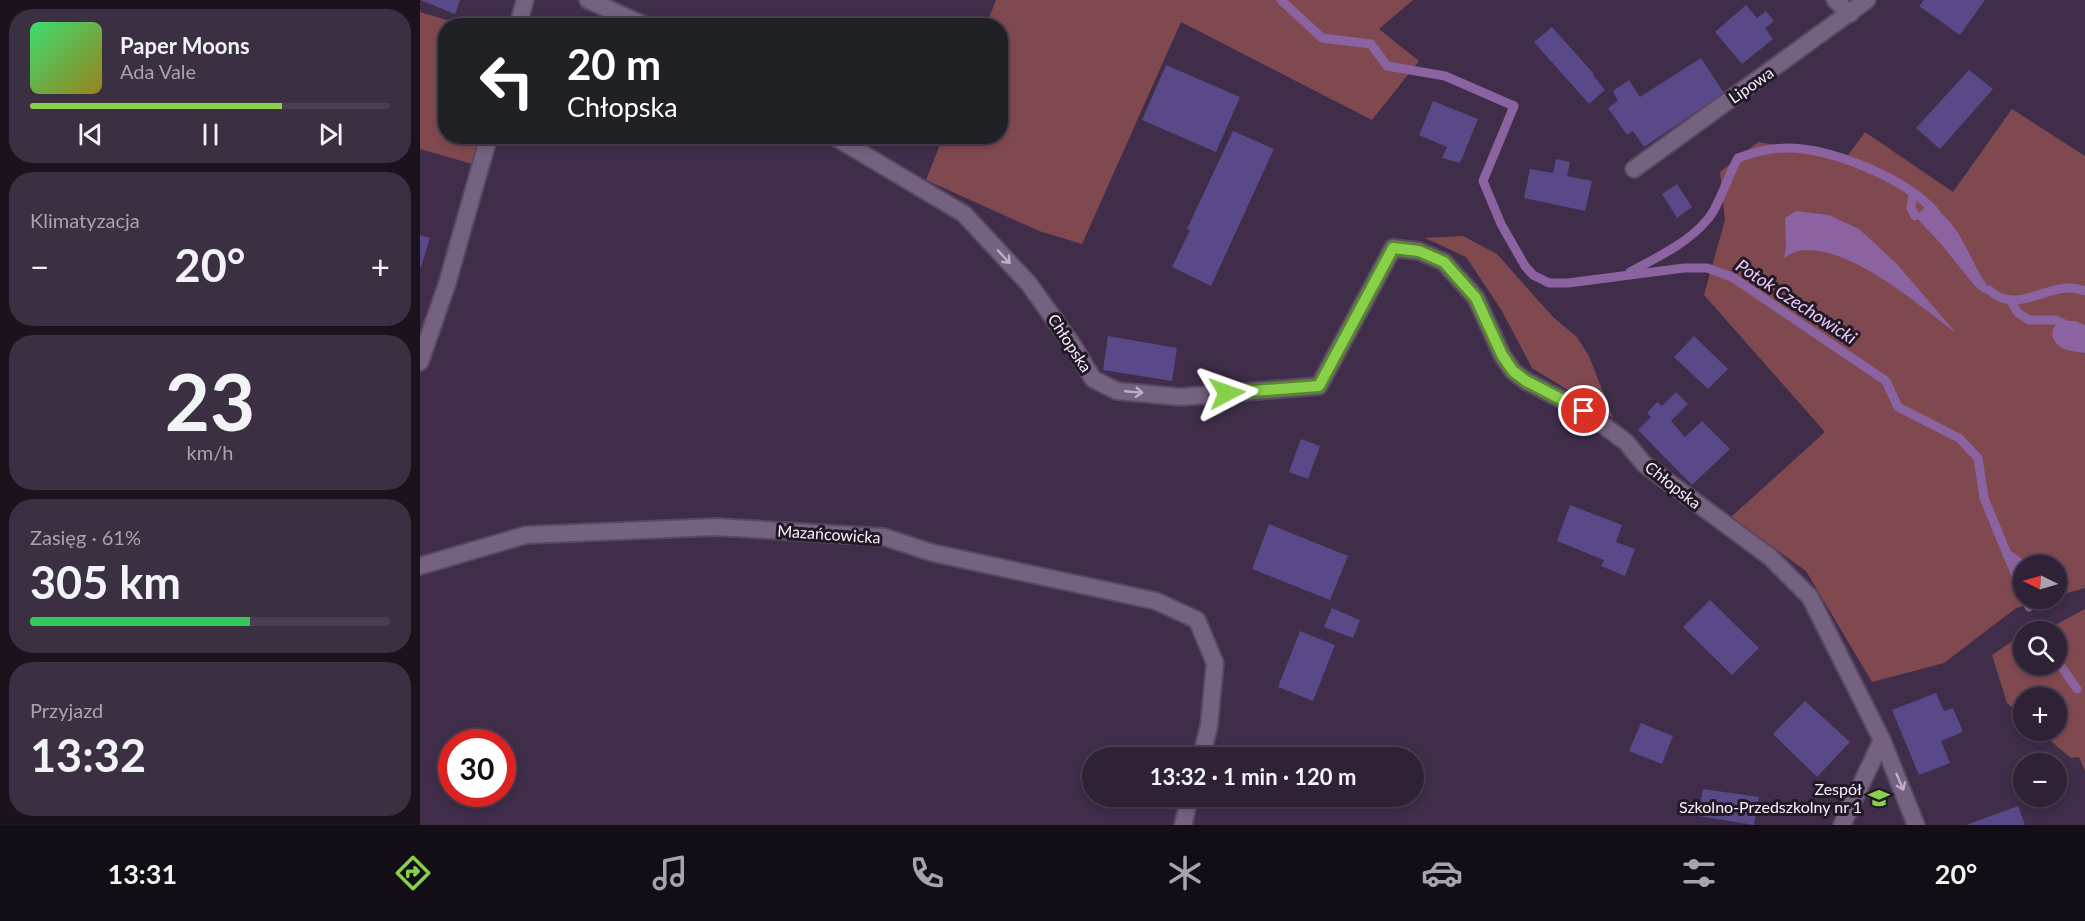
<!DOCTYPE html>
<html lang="pl">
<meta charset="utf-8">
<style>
:root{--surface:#2f2237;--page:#3b2f42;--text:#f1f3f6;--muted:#a7a4ad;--line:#4a3f52;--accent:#88cf4a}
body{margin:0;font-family:Lato,sans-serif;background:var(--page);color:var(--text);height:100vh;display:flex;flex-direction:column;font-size:22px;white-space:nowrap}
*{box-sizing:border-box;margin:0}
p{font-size:20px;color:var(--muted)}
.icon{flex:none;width:33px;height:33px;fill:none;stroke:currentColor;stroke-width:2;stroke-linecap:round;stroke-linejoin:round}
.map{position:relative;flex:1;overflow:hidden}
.drawer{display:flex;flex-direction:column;gap:9px;padding:9px;background:#1a131e;width:420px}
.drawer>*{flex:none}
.banner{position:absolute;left:18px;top:18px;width:570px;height:126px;border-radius:24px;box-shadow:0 3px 9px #0003,0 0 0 2px var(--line);background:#202124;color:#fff;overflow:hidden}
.needle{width:39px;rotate:275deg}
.controls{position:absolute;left:1593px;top:555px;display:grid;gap:12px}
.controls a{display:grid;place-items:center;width:54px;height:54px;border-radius:50%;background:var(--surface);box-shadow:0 3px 9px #0003,0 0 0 2px var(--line);font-size:30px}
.speed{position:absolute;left:18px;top:729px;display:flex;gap:12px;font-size:30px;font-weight:700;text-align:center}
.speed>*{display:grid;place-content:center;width:78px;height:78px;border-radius:50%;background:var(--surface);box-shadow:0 3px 9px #0003,0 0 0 2px var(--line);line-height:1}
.speed .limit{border:9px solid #d22;background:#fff;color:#111}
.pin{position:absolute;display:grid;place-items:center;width:51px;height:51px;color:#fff;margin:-26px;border:3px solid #fff;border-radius:50%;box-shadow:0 2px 6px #0007}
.me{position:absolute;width:66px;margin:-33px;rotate:86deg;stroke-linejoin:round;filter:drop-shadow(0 0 4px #0008)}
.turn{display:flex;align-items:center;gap:21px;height:126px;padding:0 30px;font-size:27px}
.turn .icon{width:78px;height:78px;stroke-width:2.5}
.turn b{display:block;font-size:42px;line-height:51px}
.big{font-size:45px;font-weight:700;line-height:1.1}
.drawer .tile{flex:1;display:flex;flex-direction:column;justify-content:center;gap:9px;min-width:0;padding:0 21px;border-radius:24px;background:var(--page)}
.drawer .dial{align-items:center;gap:0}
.dial b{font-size:78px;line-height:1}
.song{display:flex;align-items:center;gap:18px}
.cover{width:72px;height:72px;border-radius:9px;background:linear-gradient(135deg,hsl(140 70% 55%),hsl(50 70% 35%))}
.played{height:6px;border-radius:3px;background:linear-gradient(90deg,var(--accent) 70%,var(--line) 70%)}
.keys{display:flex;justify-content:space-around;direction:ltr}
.heat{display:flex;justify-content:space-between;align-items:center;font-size:33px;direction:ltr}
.charge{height:9px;border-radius:4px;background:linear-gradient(90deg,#34c759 61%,var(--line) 0)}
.trip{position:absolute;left:662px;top:747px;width:342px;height:60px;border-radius:30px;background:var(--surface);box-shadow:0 3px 9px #0003,0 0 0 2px var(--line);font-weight:700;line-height:60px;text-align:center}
.tabs{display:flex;height:96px;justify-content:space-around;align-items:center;background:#130e16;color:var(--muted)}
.tabs .icon{width:42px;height:42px}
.tabs .selected{color:var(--accent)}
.tabs b{font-size:27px;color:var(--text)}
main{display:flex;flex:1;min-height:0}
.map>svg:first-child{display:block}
</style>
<main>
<section class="drawer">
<div class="tile">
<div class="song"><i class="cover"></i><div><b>Paper Moons</b><p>Ada Vale</p></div></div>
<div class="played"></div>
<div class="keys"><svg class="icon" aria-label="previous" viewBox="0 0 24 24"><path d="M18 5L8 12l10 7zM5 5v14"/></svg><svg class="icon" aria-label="pause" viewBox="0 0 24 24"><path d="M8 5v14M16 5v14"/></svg><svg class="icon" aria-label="next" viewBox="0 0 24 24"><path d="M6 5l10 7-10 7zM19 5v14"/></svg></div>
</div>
<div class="tile"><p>Klimatyzacja</p>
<div class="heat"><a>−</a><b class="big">20°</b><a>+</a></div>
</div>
<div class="tile dial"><b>23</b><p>km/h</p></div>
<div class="tile"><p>Zasięg · 61%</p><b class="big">305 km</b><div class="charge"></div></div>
<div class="tile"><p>Przyjazd</p><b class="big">13:32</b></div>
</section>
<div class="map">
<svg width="1665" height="825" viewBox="0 0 1665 825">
<rect width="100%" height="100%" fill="#3f2d49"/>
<g fill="#804950">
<polygon points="576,0 993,0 959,29 999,61 952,120 761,22 662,244 619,231 506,180 523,137 580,136 580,26 566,25"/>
<polygon points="0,12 43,25 26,26 26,136 64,137 56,165 0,149"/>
<polygon points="1592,109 1665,156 1665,588 1637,596 1636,566 1604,566 1604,598 1629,599 1596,608 1524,663 1452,682 1386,571 1311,517 1405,432 1284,295 1305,220 1300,172 1338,142 1426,158 1445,132 1533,192"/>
<polygon points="1043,236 1077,254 1133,317 1157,337 1169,356 1193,418 1112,368 1082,311 1046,257 1005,238"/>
<polygon points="1665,609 1665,771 1659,757 1651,758 1619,731 1636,730 1636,698 1604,698 1603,717 1587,703 1572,655 1603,634 1604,664 1636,664 1636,632 1624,631"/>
</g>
<g fill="#8a63a0">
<path d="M1509,204C1547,228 1547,263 1576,297L1562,292L1554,285L1521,244L1495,216Z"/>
<path d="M1376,211L1409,215L1439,229L1476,263L1536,333C1499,305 1433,248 1385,250C1377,250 1370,254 1364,258L1366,247L1365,218Z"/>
<path d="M1655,321L1665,325V353C1657,351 1648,352 1642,348C1633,343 1628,331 1637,324C1641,320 1650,321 1655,321Z"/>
</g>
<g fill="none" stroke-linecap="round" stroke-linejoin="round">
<g stroke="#8a63a0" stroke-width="9">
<polyline points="861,0 902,38 951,44 967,66 1025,76 1094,106 1063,181 1081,224 1105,266 1113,275 1129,283 1148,283 1264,268 1287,268 1312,277 1466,381 1478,407 1539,438 1558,458 1564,498 1587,554 1604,566"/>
<polyline points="1493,193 1491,208 1495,216"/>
<path d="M1210,272C1236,258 1268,243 1287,220C1299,207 1308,175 1318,158C1334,152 1350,148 1367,148C1412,148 1487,179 1516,213"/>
<path d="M1569,290C1600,318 1631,277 1665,291"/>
<polyline points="1590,300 1598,313 1609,320 1636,320 1651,327 1665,340"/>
<polyline points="1587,554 1604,594"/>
<polyline points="1605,598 1609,607"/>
<polyline points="1636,659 1657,689"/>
</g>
</g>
<g fill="#594988">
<polygon points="0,0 40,0 35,14"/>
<polygon points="1504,0 1565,0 1540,35 1499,6"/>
<polygon points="1326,5 1337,18 1346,11 1354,21 1345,28 1353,39 1322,64 1295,32"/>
<polygon points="1132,27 1174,74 1173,75 1185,90 1169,104 1114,42"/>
<polygon points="1281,58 1304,93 1224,147 1213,131 1207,135 1188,108 1198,101 1193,91 1209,80 1220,97"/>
<polygon points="746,65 820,97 796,152 722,120"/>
<polygon points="1549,70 1573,89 1520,149 1496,128"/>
<polygon points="1013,101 1058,119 1040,163 1022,158 1027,147 999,135"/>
<polygon points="813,131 854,149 791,286 752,267 770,230 767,229"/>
<polygon points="1136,159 1150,162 1147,176 1172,181 1165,211 1104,198 1110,169 1133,173"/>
<polygon points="1257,184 1272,207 1257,218 1242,194"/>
<polygon points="0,235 10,238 1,267 0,267"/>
<polygon points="688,336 757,348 752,381 683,370"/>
<polygon points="1274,336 1308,369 1288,389 1254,357"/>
<polygon points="1256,392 1268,404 1251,421 1265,437 1282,421 1310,449 1272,485 1218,430 1231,417 1227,413 1237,402 1242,406"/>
<polygon points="881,439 900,446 888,479 869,472"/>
<polygon points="1150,505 1202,525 1196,542 1215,549 1205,576 1181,566 1184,560 1137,541"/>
<polygon points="849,524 928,556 910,600 832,569"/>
<polygon points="1290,600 1339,648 1312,675 1263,627"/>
<polygon points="912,608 940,620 933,638 904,627"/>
<polygon points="880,631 915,645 893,701 858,687"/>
<polygon points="1516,693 1524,711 1533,708 1543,732 1521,741 1530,763 1499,775 1472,710"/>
<polygon points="1385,701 1430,742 1397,777 1353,734"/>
<polygon points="1221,723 1253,736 1242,764 1209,751"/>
<polygon points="1283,789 1339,797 1334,825 1278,816"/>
<polygon points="1598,806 1605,825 1546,825"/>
</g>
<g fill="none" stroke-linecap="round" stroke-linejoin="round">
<defs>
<g id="minor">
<polyline points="168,0 226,26"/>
<polyline points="1415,0 1430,14"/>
<polyline points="98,26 105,0"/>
<polyline points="413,136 544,214 609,284 654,347 673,379 697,391 761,397 899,386 973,248 999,251 1024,262 1056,298 1082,355 1093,371 1106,381 1164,411 1206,442 1224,464 1350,557 1390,597 1462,740 1496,825"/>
<polyline points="1214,169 1447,0"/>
<polyline points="0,362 27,284 69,136"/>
<polyline points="0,566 106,535 296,527 464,537 513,553 736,601 777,620 795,663 789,726 781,758"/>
<polyline points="763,825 770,796"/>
<polyline points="1422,825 1462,740"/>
</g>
</defs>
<use href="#minor" stroke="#584960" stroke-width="20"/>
<use href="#minor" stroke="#756180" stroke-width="16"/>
</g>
<defs><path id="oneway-shaft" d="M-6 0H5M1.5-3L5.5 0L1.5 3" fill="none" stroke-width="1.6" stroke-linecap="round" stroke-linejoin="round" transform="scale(1.5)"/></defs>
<g stroke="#bdafc5">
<use href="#oneway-shaft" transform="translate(584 257) rotate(47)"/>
<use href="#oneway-shaft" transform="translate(714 392) rotate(5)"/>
<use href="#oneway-shaft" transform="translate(1480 782) rotate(67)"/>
</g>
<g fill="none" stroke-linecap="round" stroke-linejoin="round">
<defs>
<polyline id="route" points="807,393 899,386 973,248 999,251 1024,262 1056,298 1082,355 1093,371 1106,381 1164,411"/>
</defs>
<use href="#route" stroke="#588730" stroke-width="15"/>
<use href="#route" stroke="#88cf4a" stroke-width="10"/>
</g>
<defs>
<symbol id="school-bare" viewBox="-9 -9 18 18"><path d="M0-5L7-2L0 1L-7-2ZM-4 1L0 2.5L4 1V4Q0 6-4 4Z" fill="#88cf4a" stroke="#211926" stroke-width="2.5" paint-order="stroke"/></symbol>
</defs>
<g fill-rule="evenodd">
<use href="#school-bare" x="1444" y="783" width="30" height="30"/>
</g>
<g text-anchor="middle" stroke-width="6" stroke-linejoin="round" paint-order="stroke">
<g font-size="16" fill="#f8effd" stroke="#211926">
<text transform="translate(1331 85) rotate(-35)" y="6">Lipowa</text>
<text transform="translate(650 343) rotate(57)" y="6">Chłopska</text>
<text transform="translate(1253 485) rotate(38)" y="6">Chłopska</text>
<text transform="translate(409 534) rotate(4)" y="6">Mazańcowicka</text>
</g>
<g font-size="16" fill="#f8effd" stroke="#211926" text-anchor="end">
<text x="1442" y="795">Zespół<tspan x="1442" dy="18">Szkolno-Przedszkolny nr 1</tspan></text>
</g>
<g font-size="18" font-style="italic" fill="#eac9fd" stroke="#211926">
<text transform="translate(1376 302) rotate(33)" y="6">Potok Czechowicki</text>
</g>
</g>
</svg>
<div class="controls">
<a><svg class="needle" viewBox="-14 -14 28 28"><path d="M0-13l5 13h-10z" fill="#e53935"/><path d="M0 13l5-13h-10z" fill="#a7a4ad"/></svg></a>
<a><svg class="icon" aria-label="search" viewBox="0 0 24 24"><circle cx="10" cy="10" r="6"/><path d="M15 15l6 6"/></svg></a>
<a>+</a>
<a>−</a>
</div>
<div class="speed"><div class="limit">30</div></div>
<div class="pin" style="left:1164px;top:411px;background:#d93025"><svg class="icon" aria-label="arrive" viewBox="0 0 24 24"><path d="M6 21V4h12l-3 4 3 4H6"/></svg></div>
<svg class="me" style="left:807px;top:393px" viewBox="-20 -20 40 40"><path d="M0-17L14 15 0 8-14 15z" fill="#88cf4a" stroke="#fff" stroke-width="4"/></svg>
<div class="trip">13:32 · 1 min · 120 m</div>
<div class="banner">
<div class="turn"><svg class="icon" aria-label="left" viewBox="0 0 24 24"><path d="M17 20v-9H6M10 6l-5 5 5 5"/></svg><div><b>20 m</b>Chłopska</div></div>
</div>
</div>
</main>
<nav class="tabs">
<b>13:31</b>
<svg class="icon selected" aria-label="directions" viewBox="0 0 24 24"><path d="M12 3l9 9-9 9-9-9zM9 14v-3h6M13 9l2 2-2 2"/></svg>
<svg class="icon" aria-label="music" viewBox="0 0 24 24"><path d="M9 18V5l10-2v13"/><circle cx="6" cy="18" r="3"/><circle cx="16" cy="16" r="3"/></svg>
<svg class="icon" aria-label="phone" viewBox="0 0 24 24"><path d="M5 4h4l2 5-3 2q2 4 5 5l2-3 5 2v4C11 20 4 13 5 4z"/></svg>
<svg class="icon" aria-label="climate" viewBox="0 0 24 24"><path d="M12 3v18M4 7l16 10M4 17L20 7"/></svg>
<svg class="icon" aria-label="car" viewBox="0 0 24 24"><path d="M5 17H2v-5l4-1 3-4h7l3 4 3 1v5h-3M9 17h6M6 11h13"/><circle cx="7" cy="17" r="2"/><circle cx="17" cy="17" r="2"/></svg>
<svg class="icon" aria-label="filters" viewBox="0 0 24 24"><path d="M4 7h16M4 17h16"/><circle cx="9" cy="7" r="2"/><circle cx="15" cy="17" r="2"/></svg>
<b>20°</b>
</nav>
